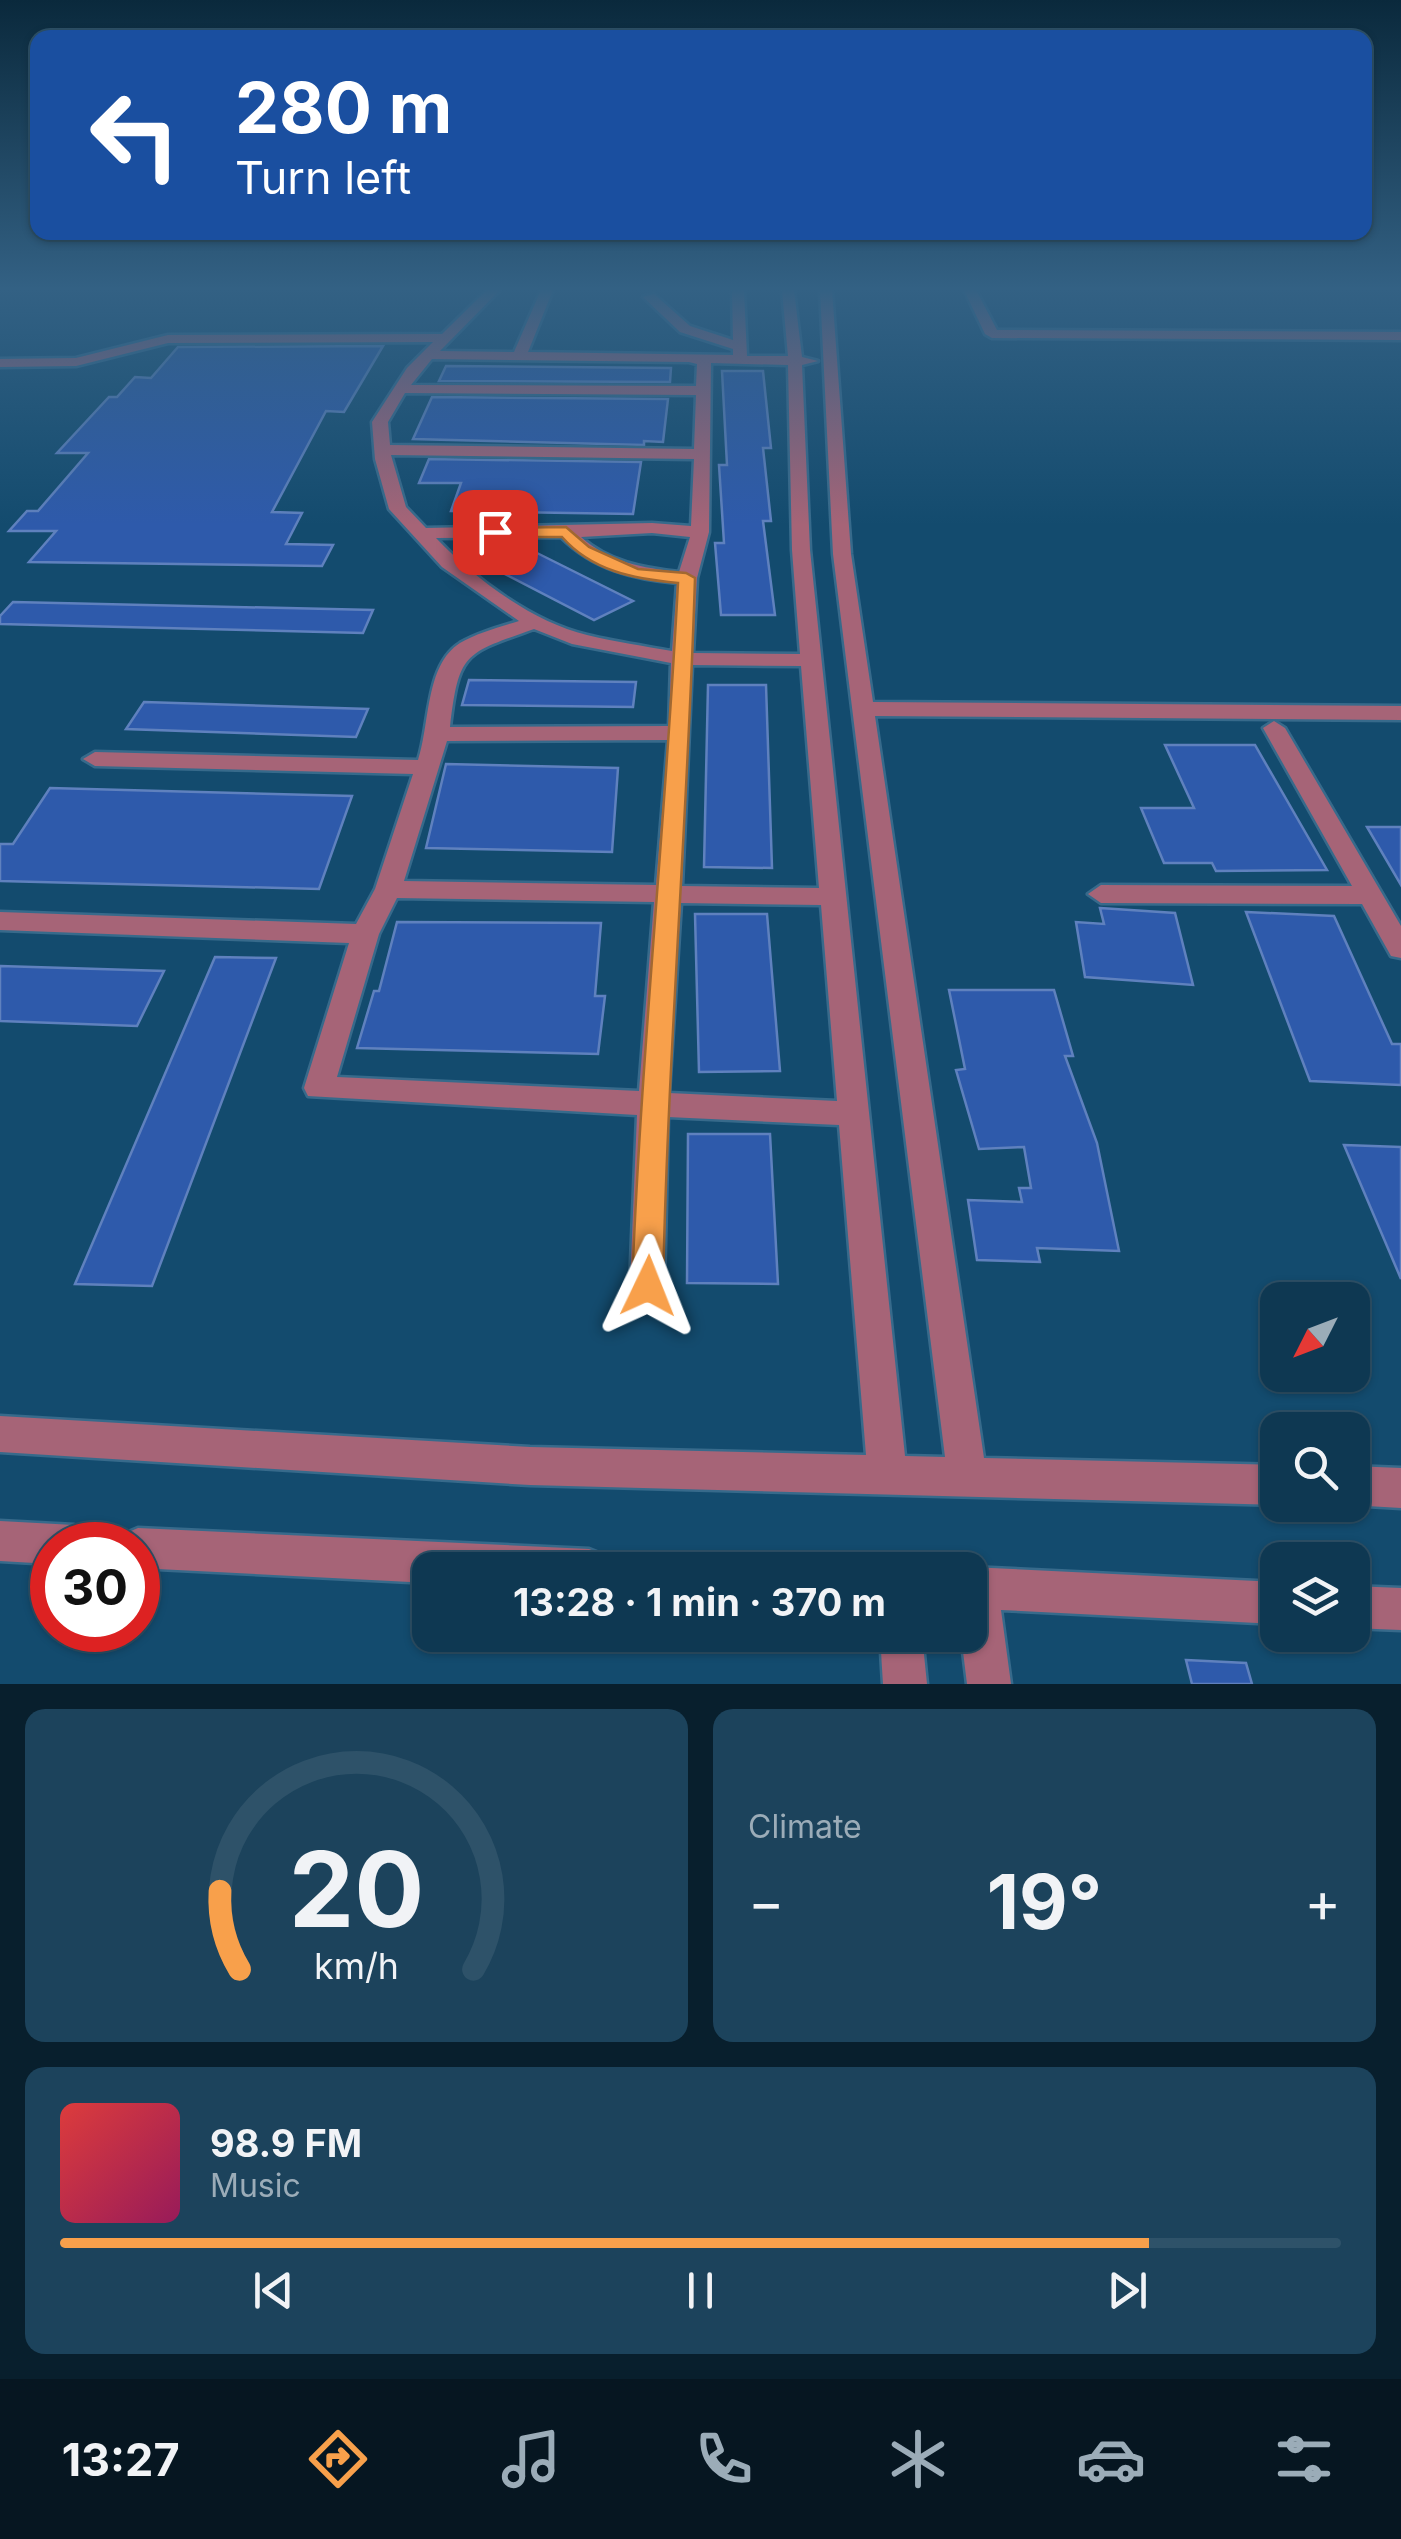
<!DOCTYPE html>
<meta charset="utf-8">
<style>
:root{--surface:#0e3852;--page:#1c435c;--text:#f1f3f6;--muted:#9bacb8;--line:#2e5269;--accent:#f8a04b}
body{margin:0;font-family:Inter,sans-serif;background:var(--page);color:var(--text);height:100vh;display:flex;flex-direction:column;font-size:38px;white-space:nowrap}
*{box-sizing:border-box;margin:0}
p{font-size:32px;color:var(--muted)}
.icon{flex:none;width:55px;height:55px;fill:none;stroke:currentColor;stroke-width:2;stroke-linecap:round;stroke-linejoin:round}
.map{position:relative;height:1684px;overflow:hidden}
.sheet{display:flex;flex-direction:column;gap:25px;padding:25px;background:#081f2d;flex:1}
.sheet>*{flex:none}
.banner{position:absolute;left:30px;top:30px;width:1342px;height:210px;border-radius:20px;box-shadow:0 2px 8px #0004,0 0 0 2px var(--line);background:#1a4fa0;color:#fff;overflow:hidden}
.needle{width:65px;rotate:228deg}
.tools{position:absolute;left:1260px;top:1282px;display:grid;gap:20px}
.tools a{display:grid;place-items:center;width:110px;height:110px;border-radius:20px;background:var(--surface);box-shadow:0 2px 8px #0004,0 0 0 2px var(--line);font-size:50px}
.speed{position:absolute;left:30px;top:1522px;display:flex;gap:20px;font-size:50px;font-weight:700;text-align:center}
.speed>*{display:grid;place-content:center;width:130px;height:130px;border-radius:50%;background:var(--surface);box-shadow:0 2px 8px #0004,0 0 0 2px var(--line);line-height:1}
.speed .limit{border:15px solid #d22;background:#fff;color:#111}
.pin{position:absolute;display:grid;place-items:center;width:85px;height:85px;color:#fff;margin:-42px;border-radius:20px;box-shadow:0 5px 15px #0006}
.me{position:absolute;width:110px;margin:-55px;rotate:2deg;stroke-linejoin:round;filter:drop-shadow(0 0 8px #0008)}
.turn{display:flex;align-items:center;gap:35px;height:210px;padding:0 40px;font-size:45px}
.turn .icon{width:130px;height:130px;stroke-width:2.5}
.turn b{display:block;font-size:70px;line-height:85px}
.big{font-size:75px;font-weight:700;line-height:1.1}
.sheet .tile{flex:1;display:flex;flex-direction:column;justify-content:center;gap:15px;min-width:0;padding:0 35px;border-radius:20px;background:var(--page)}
.sheet .dial{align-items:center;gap:0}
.dial svg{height:260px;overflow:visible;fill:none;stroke:var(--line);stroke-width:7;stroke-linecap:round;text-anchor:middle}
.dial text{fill:var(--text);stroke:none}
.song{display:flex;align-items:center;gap:30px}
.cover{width:120px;height:120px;border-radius:15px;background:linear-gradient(135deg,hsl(0 70% 55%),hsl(330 70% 35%))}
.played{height:10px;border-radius:5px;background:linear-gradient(90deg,var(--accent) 85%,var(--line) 85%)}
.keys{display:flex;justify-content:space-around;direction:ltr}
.heat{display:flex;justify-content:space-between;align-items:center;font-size:55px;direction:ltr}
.sheet .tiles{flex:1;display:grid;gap:25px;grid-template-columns:1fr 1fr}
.tile:last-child{grid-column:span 2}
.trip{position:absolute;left:412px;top:1552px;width:575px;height:100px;border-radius:20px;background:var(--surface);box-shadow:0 2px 8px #0004,0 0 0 2px var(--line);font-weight:700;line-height:100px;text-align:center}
.tab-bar{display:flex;height:160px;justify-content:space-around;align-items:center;background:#061621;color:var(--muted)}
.tab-bar .icon{width:70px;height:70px}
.tab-bar .selected{color:var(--accent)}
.tab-bar b{font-size:45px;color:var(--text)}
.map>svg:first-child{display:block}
</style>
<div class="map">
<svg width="1401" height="1684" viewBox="0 0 1401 1684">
<rect width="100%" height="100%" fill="#134b6e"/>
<g fill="#2e5aab" stroke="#5f81be" stroke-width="2.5">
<polygon points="383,346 344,412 326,411 272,512 302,513 286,544 333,545 322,566 29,562 56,531 9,531 27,511 38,511 88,453 57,453 109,397 117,397 135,377 151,378 178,347"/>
<polygon points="446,366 671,368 670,382 439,381"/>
<polygon points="722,371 763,371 771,448 763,448 771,521 763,521 775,615 721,615 715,543 724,543 719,465 727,465"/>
<polygon points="432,397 668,399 663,442 644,441 644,445 413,439"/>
<polygon points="429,459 641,462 633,514 451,511 461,483 419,483"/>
<polygon points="537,553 633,601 594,620 497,570"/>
<polygon points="13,602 373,610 363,633 0,624 0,616"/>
<polygon points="469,680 636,682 633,707 462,705"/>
<polygon points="708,685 766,685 772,868 704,867"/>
<polygon points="144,702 368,709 356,737 126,729"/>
<polygon points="1165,745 1255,745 1327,870 1216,871 1212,863 1164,863 1141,808 1194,808"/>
<polygon points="446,764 618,768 612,852 426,848"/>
<polygon points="50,788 352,796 319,889 0,881 0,844 13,844"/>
<polygon points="1367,827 1401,827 1401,885"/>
<polygon points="1100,908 1175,913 1193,985 1085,977 1076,922 1104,924"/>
<polygon points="1246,912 1334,916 1392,1044 1401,1044 1401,1085 1310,1081"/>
<polygon points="695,914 767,914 780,1071 699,1072"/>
<polygon points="397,922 601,923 595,996 605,996 598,1054 357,1048 374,991 379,991"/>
<polygon points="215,957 276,958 152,1286 75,1284"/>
<polygon points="0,966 164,971 137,1026 0,1021"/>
<polygon points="949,990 1054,990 1073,1056 1065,1056 1097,1143 1119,1251 1037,1248 1040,1262 977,1260 968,1200 1022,1202 1019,1188 1031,1188 1024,1147 979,1149 956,1070 965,1069"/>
<polygon points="688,1134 770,1134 778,1284 687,1283"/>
<polygon points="1344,1145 1401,1147 1401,1279"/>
<polygon points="1186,1660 1246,1663 1252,1684 1192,1684"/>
</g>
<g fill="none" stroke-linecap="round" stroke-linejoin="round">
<defs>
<g id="minor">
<path d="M487,290H500L440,351L514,352L541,290H553L528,352L733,355V349L680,332L643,297L654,294L690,326L733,340L732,290H744L747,356H788L782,290H794L802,357L818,361L802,365L810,550L905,1456L945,1457L833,554L820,290H832L851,554L873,702L1401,706V720L875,716L984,1458L1278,1465V1505L530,1485L0,1452V1416L530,1447L866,1455L839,1125L668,1117L664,1286L659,1297L647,1301L635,1297L630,1286L637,1115L308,1096L304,1088L349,943L0,930V912L356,924L375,889L413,774L95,766L83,759L95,752L418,760C430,725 425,665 460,643C477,633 499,627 519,621L442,567L389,509L375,459L372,422L407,368L433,342L168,343L76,366L0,367V359L76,358L168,335L442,334ZM432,359L689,362L697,364L696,386L411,385ZM711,363L788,365L792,550L800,654L693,653L697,578L709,532ZM405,393L696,395L694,449L390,445L388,422ZM391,455L694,459L691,526L652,523L426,528L406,507ZM652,533L690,537L679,572C643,568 609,562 581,537ZM561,537C593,569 633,579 677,583L672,651C644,646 615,642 587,635C532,622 474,578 436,538ZM534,629L572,644L671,663L669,726L450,727C459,652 464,654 534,629ZM692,665L801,666L819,888L682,886ZM668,740L656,885L404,881L447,741ZM397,898L654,902L639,1091L337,1077L379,934ZM681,903L821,905L837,1101L669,1093Z"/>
<polygon points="964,290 976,290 997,330 1401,332 1401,340 992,338 985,334"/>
<polygon points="1274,721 1285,728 1401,926 1401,958 1391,956 1362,904 1101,903 1088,894 1101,885 1352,886 1263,728"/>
<polygon points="1352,1466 1401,1468 1401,1508 1350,1505"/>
<polygon points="0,1521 74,1525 88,1531 94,1545 52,1545 52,1564 0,1561"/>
<polygon points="138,1528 589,1549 604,1555 610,1570 430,1570 430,1583 138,1568 138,1545 119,1545 124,1534"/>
<polygon points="970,1567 1278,1582 1278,1624 1001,1610 1011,1684 967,1684 961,1635 970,1635 970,1570 963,1570"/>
<polygon points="1352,1586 1401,1588 1401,1630 1352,1628"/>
<polygon points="880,1635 922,1635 927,1684 883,1684"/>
</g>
</defs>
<use href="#minor" stroke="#376a8b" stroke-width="5"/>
<use href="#minor" fill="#a66477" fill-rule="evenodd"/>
</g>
<linearGradient id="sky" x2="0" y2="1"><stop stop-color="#0a293c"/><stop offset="0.55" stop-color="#336184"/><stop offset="1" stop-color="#336184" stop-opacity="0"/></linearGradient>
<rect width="1401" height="525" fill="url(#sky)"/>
<path fill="#f8a04b" stroke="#a16831" stroke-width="2.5" d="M566,527L589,547L638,569L686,573L695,578C688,814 668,1050 663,1286L659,1296L648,1301L636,1296L632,1286C641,1051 666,818 678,583C634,579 592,571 562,537H495L487,532L495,528Z"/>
</svg>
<div class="tools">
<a><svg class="needle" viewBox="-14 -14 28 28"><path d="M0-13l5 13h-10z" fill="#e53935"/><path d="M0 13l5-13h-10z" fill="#9bacb8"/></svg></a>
<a><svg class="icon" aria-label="search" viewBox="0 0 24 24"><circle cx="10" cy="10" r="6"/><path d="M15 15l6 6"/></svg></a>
<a><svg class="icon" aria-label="layers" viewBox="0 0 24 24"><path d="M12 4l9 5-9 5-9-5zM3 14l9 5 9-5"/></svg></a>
</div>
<div class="speed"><div class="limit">30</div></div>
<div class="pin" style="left:495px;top:532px;background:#d93025"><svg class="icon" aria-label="arrive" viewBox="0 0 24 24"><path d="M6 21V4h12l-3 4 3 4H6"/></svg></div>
<svg class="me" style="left:648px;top:1286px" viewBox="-20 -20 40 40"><path d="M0-17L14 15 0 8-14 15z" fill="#f8a04b" stroke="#fff" stroke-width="4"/></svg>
<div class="trip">13:28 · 1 min · 370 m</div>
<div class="banner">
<div class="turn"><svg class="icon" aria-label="left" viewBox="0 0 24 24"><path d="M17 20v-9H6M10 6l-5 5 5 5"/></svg><div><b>280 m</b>Turn left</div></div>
</div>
</div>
<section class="sheet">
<div class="tiles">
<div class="tile dial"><svg viewBox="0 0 100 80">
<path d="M14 69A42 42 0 1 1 86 69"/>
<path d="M14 69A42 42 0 0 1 8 45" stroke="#f8a04b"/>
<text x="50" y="56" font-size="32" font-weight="700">20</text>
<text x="50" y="72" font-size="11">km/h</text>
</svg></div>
<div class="tile"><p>Climate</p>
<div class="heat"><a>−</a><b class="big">19°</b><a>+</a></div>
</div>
<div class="tile">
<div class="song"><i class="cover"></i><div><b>98.9 FM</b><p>Music</p></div></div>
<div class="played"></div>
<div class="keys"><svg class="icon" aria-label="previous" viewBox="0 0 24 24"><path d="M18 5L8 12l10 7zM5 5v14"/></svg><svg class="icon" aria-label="pause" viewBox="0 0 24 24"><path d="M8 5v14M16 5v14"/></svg><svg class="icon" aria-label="next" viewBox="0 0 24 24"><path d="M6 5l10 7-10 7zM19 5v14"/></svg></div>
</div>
</div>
</section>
<nav class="tab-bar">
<b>13:27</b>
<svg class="icon selected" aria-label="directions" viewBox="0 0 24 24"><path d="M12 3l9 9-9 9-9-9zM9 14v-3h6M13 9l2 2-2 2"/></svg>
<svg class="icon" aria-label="music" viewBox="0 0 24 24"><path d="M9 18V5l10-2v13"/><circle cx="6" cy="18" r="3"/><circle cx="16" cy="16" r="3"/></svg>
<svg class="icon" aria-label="phone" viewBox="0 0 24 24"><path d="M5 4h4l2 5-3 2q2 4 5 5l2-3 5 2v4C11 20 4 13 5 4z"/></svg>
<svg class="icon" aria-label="climate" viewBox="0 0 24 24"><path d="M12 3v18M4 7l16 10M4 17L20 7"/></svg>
<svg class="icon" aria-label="car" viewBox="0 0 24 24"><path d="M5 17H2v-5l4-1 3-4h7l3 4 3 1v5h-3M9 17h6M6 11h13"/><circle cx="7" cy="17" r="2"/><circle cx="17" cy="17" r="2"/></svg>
<svg class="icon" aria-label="filters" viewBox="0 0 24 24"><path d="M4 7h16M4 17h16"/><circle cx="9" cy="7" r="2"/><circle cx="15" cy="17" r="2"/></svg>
</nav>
